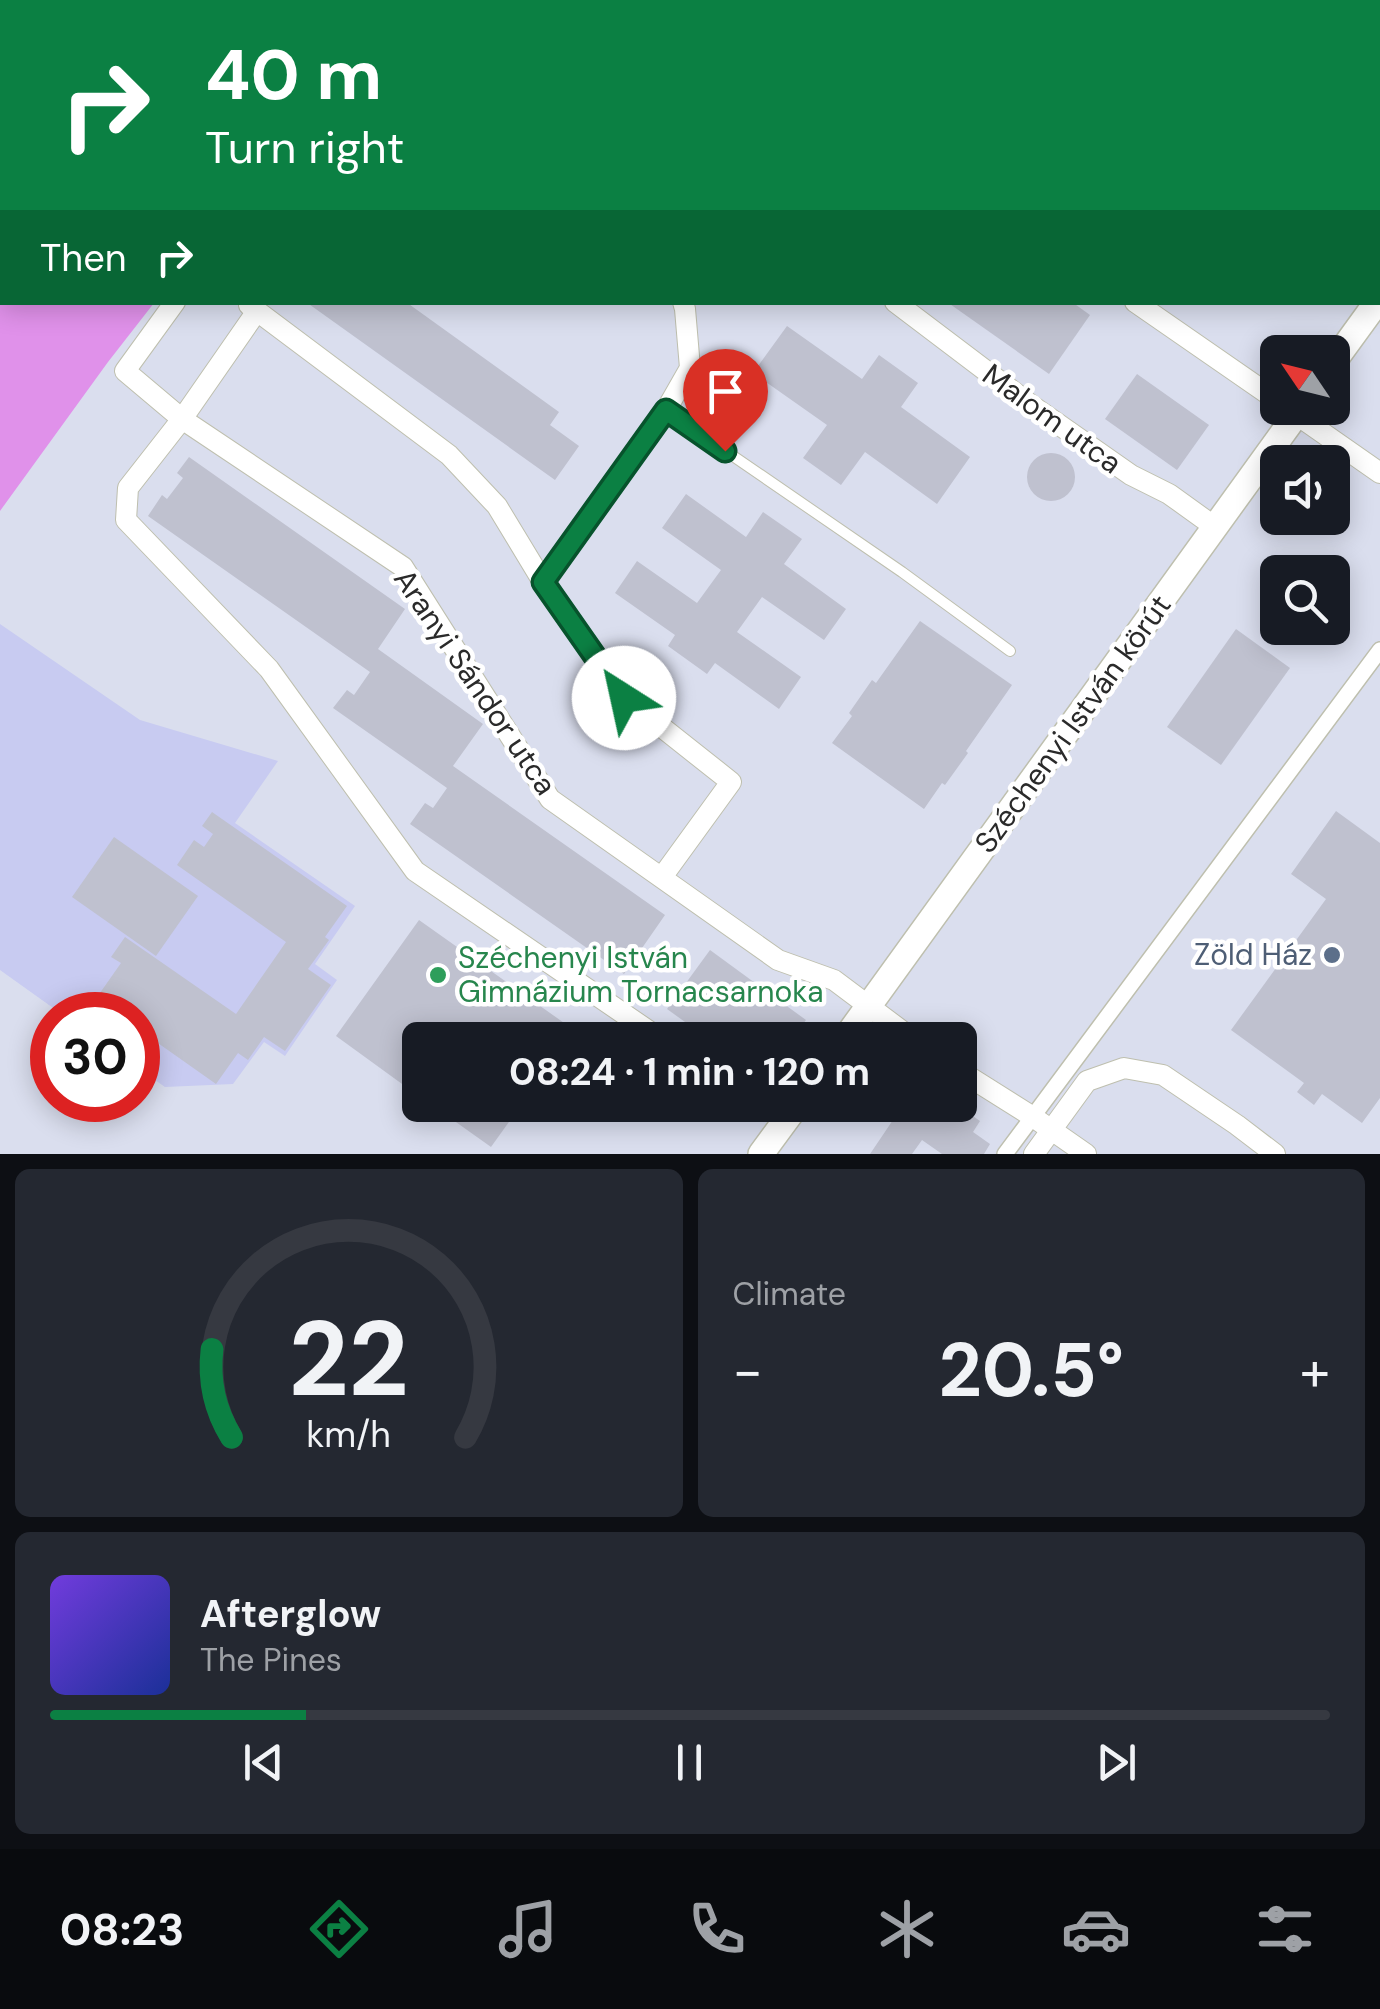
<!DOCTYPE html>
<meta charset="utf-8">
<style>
:root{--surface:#171b24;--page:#242831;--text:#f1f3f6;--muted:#9ea1a6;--line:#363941;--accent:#0b8043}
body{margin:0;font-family:"DM Sans",sans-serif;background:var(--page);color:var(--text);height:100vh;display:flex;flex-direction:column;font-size:38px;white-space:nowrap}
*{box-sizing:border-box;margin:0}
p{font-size:32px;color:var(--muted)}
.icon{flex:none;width:55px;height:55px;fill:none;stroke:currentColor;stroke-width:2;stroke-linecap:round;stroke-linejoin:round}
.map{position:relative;height:1154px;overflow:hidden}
.sheet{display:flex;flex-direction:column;gap:15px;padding:15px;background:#0d0f14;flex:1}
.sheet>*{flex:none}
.guide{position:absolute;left:0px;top:0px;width:1380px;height:305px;box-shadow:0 5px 25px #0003;background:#0b8043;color:#fff;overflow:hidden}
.needle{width:65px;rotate:305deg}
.buttons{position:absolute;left:1260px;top:335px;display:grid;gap:20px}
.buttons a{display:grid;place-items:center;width:90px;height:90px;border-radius:15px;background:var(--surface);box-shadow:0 5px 25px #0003;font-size:50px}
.speed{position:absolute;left:30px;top:992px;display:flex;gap:20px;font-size:50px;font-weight:700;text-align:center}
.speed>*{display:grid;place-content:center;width:130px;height:130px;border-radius:50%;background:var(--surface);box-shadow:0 5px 25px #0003;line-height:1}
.speed .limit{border:15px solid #d22;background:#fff;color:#111}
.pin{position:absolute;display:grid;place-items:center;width:85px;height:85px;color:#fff;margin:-102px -42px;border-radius:50% 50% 50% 0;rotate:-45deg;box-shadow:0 0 10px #0007}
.pin .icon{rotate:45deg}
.me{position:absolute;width:110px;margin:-55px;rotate:325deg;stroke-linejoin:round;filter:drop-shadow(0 0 8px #0008)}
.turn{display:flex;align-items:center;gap:35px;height:210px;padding:0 40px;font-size:45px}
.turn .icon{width:130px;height:130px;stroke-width:2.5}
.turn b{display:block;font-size:70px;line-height:85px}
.then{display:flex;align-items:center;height:95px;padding:0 40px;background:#0003;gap:20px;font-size:38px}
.big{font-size:75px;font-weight:700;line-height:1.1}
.sheet .widget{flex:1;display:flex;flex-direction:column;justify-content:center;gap:15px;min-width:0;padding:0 35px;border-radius:15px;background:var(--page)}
.sheet .dial{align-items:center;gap:0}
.dial svg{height:260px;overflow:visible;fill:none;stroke:var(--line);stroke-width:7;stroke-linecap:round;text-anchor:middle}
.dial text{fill:var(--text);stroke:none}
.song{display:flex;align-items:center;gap:30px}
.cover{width:120px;height:120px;border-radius:15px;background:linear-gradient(135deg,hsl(260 70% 55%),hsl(230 70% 35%))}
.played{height:10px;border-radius:5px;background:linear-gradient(90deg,var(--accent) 20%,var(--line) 20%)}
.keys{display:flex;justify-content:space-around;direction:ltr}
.heat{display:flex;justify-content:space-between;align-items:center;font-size:55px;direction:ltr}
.sheet .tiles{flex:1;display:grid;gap:15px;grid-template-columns:1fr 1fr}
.widget:last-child{grid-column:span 2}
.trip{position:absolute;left:402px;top:1022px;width:575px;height:100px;border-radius:15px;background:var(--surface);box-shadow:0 5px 25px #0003;font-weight:700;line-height:100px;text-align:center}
.tab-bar{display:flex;height:160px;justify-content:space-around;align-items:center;background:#090b0e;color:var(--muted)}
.tab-bar .icon{width:70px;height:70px}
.tab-bar .on{color:var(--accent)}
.tab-bar b{font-size:45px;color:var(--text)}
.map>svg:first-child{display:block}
</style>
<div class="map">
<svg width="1380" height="1154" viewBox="0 0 1380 1154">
<rect width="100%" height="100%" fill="#dadeee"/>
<polygon fill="#c8cbf1" points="0,624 140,720 278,761 235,823 355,906 315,964 337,980 285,1056 264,1042 233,1084 165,1087 138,1068 138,1015 63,1015 0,970"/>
<polygon fill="#e091ea" points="0,0 388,0 386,2 2,2 2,302 154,303 108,362 0,511"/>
<polygon fill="#cf8bf2" points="1094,0 1258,0 1261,2 1093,2"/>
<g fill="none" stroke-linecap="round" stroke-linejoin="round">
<g stroke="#fbae62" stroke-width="8">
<polyline points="175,2 177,0"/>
<polyline points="0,252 2,249"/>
</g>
</g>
<g fill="#bfc1cf">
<polygon points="306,302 406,302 559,412 550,425 579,446 555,480"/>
<polygon points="947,302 1072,302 1090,315 1049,374"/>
<polygon points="787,326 862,379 879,355 918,383 901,407 970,457 937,504 865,452 841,485 803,458 827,425 753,373"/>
<polygon points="1137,374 1209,425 1177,470 1105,419"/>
<circle cx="1051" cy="477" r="24"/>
<polygon points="189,457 405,609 378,649 483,724 453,766 665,915 624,974 410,824 425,803 433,808 447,788 333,708 347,690 354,695 370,672 148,516 162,495 167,499 183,478 177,473"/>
<polygon points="686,494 746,537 763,512 802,539 784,564 846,609 824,640 762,597 737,632 801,677 779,709 715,663 707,674 668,646 675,635 615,593 637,561 697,603 721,570 662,528"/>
<polygon points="920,621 1012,685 966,751 968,753 945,785 942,783 924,809 832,743 852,716 849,713 872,680 876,683"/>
<polygon points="1236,629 1290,668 1221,765 1167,727"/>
<polygon points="1336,811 1380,843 1380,1098 1362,1123 1322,1094 1314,1105 1297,1092 1304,1083 1231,1030 1326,899 1291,874"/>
<polygon points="212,812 347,906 325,937 329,940 308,969 331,985 285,1051 264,1037 248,1060 238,1053 216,1084 138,1029 138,1015 117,1015 95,1000 121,963 111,957 125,937 236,1014 286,942 177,865 194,840 204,847 213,834 202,826"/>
<polygon points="114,837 198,896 156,956 72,897"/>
<polygon points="419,920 574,1030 567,1040 420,1040 420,1097 336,1036"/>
<polygon points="710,950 806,1020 791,1040 710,1040 667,1009"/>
<polygon points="432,1105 521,1105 491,1147"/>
<polygon points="906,1105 957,1105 980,1121 973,1132 990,1144 984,1154 942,1154 922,1140 912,1154 870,1154 897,1114 903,1118 910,1108"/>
</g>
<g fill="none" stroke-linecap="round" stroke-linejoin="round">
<defs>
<g id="service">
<polyline points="919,0 920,2"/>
<polyline points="666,410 902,572 1010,651"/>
</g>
<polyline id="pedestrian" points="1005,1154 1380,650"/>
<g id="minor">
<polyline points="629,0 632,2"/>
<polyline points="853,0 855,2"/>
<polyline points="1004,0 1006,2"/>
<polyline points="175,302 125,371 182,419 403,567 550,799 778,960 834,980 914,1040"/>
<polyline points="895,302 1031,405 1131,475 1169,494 1215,527"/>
<polyline points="1135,302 1278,401"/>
<polyline points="249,305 449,455 497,506 543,582 625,698 731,782 662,877"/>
<polyline points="257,311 182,419 128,488 126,520 269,669 415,871 662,1040"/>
<polyline points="1287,408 1380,473"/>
<polyline points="543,582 666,410 690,368 685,309 683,302"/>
<polyline points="960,1071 1033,1117 1086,1154"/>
<polyline points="765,1105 790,1115"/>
<polyline points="1034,1154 1087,1081 1124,1068 1163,1075 1237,1125 1275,1154"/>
</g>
<g id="tertiary">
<polyline points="1332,364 1377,302"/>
<polyline points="844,1040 1301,408"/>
<polyline points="761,1154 797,1105"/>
</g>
</defs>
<use href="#service" stroke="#bebfae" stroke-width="12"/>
<use href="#pedestrian" stroke="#bebfae" stroke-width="18"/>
<use href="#minor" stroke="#bebfae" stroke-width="22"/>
<use href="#tertiary" stroke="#bebfae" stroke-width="28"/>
<use href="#service" stroke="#fff" stroke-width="10"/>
<use href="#pedestrian" stroke="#fff" stroke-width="15"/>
<use href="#minor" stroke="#fff" stroke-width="20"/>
<use href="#tertiary" stroke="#fff" stroke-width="25"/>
</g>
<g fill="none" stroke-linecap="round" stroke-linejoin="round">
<defs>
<polyline id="route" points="624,698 543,582 666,410 725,451"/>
</defs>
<use href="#route" stroke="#07532c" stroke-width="25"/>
<use href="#route" stroke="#0b8043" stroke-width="18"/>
</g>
<circle fill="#5c6f8a" stroke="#fff" stroke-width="4" cx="1332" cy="955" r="10"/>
<circle fill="#2e9e5b" stroke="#fff" stroke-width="4" cx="438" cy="975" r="10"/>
<g text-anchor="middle" stroke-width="9" stroke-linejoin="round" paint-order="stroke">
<g font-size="30" fill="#2a2a2a" stroke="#fff">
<text transform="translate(1052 419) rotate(36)" y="10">Malom utca</text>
<text transform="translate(475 682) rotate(56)" y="10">Aranyi Sándor utca</text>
<text transform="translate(1073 724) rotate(-54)" y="10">Széchenyi István körút</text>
</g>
<g font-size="30" fill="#4e5e75" stroke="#fff" text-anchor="end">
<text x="1312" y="965">Zöld Ház</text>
</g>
<g font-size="30" fill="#27864d" stroke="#fff" text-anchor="start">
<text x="458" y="968">Széchenyi István<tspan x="458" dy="34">Gimnázium Tornacsarnoka</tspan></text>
</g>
</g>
</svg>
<div class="buttons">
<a><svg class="needle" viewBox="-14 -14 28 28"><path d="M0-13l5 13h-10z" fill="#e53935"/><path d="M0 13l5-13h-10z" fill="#9ea1a6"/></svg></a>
<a><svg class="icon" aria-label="sound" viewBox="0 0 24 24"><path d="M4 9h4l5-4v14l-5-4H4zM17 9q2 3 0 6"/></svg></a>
<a><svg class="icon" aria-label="search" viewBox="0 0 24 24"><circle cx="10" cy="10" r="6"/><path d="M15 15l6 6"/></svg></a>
</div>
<div class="speed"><div class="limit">30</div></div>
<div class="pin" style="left:725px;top:451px;background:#d93025"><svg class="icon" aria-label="arrive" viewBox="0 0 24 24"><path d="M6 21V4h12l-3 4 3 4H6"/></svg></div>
<svg class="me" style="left:624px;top:698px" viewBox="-20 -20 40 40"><circle r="19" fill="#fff"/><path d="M0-13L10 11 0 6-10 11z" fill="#0b8043"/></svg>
<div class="trip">08:24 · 1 min · 120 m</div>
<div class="guide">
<div class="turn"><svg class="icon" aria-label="right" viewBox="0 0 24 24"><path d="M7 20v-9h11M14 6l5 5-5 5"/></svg><div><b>40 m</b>Turn right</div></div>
<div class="then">Then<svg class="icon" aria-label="right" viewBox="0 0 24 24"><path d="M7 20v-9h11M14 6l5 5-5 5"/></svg></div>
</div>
</div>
<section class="sheet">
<div class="tiles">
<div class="widget dial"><svg viewBox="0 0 100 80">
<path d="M14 69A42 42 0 1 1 86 69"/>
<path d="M14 69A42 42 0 0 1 8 42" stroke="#0b8043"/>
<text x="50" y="56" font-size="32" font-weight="700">22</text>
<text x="50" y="72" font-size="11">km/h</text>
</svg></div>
<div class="widget"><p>Climate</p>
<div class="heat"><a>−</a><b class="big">20.5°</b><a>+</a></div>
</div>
<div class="widget">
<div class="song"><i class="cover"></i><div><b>Afterglow</b><p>The Pines</p></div></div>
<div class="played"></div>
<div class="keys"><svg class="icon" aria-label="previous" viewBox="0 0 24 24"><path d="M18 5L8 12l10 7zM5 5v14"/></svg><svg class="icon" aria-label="pause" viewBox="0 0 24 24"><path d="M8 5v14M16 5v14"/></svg><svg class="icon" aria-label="next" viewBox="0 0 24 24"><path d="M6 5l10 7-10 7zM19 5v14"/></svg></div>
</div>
</div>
</section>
<nav class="tab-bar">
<b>08:23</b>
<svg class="icon on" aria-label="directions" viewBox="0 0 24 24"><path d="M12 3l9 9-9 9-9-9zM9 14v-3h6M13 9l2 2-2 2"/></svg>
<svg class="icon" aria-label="music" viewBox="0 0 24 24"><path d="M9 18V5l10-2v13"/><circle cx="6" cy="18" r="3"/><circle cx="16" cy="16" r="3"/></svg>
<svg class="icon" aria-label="phone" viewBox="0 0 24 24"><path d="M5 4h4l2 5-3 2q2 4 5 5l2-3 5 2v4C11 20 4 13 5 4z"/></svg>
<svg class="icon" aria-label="climate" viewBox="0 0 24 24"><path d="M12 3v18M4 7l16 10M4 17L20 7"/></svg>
<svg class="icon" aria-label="car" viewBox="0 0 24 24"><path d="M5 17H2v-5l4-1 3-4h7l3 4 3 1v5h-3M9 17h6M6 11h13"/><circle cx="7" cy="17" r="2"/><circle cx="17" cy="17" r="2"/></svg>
<svg class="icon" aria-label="filters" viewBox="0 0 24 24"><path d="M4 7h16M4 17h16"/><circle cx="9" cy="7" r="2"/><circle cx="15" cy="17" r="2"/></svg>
</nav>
